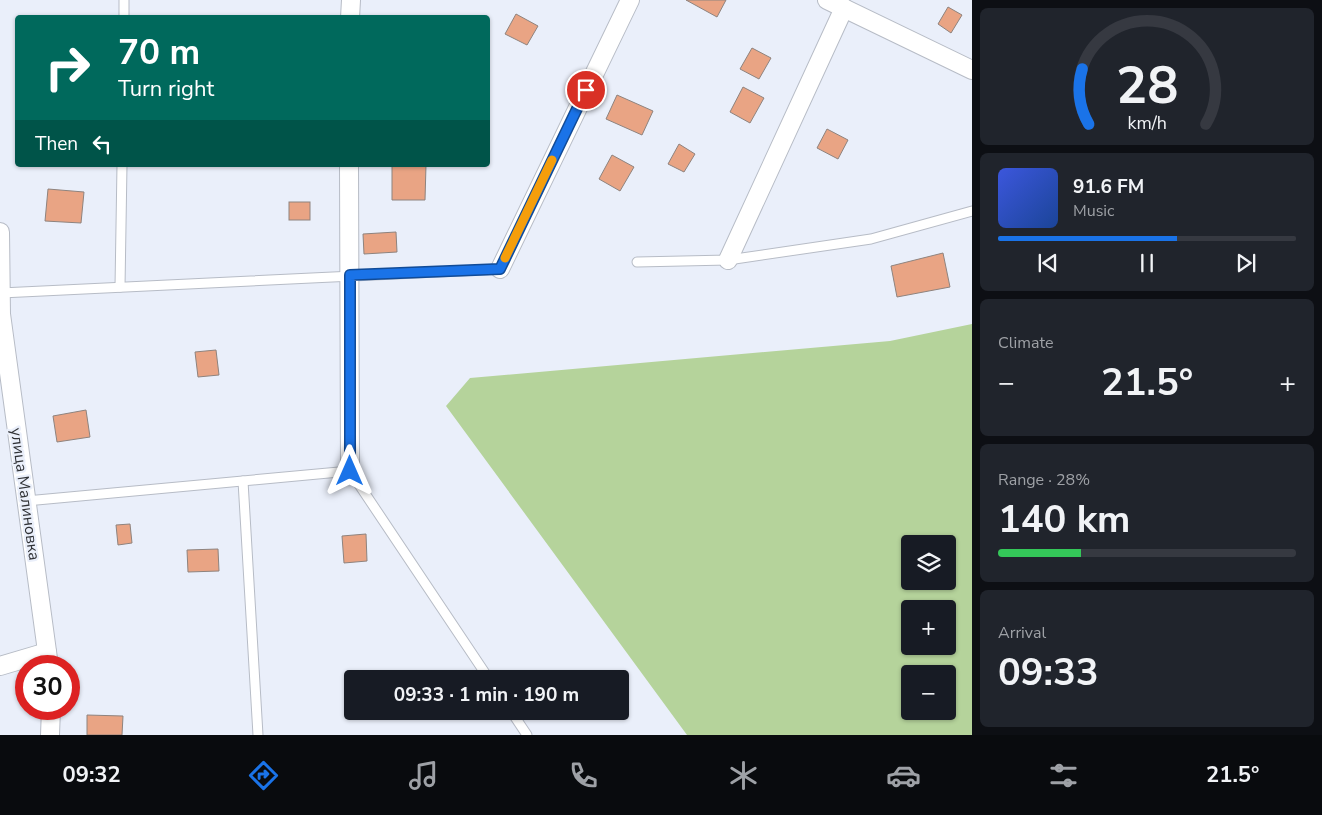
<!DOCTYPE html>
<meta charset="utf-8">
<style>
:root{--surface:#171b24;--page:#20242c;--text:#f1f3f6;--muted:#9ea1a6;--line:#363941;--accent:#1a73e8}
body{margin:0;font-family:"Nunito Sans",sans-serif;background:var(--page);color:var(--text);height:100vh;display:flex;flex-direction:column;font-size:19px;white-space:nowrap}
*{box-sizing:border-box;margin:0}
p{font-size:16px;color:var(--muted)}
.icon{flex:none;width:28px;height:28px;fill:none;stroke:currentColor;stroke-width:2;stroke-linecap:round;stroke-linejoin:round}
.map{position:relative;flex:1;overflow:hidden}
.sheet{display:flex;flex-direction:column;gap:8px;padding:8px;background:#0d0f14;width:350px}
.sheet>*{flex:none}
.banner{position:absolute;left:15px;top:15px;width:475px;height:152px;border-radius:5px;box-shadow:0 1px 4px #0004;background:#00695c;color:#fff;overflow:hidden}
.fabs{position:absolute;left:901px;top:535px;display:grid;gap:10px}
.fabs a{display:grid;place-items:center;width:55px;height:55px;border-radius:5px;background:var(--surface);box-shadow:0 1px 4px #0004;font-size:25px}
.speed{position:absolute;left:15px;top:655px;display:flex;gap:10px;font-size:25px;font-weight:700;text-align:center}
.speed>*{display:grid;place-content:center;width:65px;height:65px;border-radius:50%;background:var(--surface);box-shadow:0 1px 4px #0004;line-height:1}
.speed .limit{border:8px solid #d22;background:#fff;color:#111}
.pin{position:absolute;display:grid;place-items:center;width:42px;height:42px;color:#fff;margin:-21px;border:2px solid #fff;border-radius:50%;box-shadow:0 1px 5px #0007}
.me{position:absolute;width:55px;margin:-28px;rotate:0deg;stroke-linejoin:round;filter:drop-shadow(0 0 4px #0008)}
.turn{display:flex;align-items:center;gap:18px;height:105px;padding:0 20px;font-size:22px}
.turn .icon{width:65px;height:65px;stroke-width:2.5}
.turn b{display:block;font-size:35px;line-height:42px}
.then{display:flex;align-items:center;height:48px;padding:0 20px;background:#0003;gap:10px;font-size:19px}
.big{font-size:38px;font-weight:700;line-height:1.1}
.sheet .tile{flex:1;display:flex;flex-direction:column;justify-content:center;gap:8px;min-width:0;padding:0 18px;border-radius:8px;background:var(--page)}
.sheet .dial{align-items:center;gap:0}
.dial svg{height:130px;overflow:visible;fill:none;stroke:var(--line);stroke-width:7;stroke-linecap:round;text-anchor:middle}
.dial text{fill:var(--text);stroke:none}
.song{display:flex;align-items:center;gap:15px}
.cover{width:60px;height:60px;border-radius:8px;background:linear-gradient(135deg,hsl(230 70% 55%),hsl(220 70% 35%))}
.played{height:5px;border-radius:2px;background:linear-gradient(90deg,var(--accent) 60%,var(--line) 60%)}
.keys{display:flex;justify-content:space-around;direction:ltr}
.heat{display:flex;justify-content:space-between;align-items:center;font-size:28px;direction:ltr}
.charge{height:8px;border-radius:4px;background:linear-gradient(90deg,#34c759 28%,var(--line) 0)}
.trip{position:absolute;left:344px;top:670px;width:285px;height:50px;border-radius:5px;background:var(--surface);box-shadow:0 1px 4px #0004;font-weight:700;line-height:50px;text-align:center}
.tabs{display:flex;height:80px;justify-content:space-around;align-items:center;background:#090b0e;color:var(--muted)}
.tabs .icon{width:35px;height:35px}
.tabs .current{color:var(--accent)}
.tabs b{font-size:22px;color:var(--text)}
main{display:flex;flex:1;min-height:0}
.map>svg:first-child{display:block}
</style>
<main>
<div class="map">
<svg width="972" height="735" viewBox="0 0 972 735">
<rect width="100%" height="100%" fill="#eaeffa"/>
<path fill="#b5d39b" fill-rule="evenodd" d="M972,324V735H687L446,406L470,378L890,341ZM910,544H948V581H910ZM910,609H948V646H910ZM910,674H948V711H910Z"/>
<g fill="#e9a484" stroke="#8e837e">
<polygon points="686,0 726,0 717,17"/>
<polygon points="948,7 962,15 951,33 938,24"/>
<polygon points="516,14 538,26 527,45 505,34"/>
<polygon points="752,48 771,58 759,79 740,69"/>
<polygon points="743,87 764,98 750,123 730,112"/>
<polygon points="617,95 653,111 642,135 606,119"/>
<polygon points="827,129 848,140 838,159 817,148"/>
<polygon points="679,144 695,154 684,172 668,164"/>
<polygon points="612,155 634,167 620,191 599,179"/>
<polygon points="392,165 426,165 425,200 392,200"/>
<polygon points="48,189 84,192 81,223 45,221"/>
<rect x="289" y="202" width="21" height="18"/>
<polygon points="396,232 397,252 364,254 363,234"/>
<polygon points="943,253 950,287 897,297 891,266"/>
<polygon points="216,350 219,375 198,377 195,352"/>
<polygon points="86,410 90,437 57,442 53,416"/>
<polygon points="130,524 132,543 118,545 116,525"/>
<polygon points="366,534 367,561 344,563 342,536"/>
<polygon points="218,549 219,571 188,572 187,550"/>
<polygon points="87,715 123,716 122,735 87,735"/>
</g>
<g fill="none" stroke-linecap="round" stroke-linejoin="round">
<defs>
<g id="service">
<polyline points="124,18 124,0"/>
<polyline points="637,262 728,260 871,239 972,211"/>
<polyline points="120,287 122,165"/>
<polyline points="1,293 500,269"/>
<polyline points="243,481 258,735"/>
<polyline points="26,501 350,471 489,679"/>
<polyline points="511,711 527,735"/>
</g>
<g id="minor">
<polyline points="827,0 972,70"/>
<polyline points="350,18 351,0"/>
<polyline points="349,165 350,471"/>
<polyline points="0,232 1,314 49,666"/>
<polyline points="728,260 844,8"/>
<polyline points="500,269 630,0"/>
<polyline points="0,666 47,652"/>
<polyline points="50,735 51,709"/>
</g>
</defs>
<use href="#service" stroke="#b7bcc6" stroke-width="11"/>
<use href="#minor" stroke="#b7bcc6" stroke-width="20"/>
<use href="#service" stroke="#fff" stroke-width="9"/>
<use href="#minor" stroke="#fff" stroke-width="18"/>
</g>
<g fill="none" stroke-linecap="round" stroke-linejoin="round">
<defs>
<polyline id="route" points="350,471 350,275 500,269 586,90"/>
</defs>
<use href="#route" stroke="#114b97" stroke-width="12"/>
<use href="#route" stroke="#1a73e8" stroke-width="9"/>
<polyline stroke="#f59e0b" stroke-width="9" points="505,258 552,160"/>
</g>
<g text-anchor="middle" stroke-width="4.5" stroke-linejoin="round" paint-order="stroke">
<g font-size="16" fill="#303236" stroke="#eaeffa">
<text transform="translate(26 494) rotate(82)" y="6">улица Малиновка</text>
</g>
</g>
</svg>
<div class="fabs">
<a><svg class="icon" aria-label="layers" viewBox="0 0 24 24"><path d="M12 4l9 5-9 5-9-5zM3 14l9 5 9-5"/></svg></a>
<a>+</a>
<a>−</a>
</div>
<div class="speed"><div class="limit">30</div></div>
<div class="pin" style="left:586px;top:90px;background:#d93025"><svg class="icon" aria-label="arrive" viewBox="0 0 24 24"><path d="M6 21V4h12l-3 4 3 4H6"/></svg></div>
<svg class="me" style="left:350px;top:471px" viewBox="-20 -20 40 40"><path d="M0-17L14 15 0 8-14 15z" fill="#1a73e8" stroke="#fff" stroke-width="4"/></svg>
<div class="trip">09:33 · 1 min · 190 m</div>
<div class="banner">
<div class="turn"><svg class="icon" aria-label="right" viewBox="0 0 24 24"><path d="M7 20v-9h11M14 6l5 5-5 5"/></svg><div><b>70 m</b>Turn right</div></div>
<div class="then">Then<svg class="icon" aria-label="left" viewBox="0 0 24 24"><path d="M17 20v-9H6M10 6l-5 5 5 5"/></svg></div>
</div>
</div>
<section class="sheet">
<div class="tile dial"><svg viewBox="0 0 100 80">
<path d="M14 69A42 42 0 1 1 86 69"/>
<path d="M14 69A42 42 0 0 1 10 35" stroke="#1a73e8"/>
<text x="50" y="56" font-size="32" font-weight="700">28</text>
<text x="50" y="72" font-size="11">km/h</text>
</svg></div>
<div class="tile">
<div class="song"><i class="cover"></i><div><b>91.6 FM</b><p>Music</p></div></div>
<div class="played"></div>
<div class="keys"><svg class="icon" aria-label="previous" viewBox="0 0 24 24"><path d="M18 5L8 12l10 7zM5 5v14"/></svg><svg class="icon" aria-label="pause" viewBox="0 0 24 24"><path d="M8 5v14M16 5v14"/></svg><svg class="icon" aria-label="next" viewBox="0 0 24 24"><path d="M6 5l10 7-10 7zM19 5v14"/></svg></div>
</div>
<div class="tile"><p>Climate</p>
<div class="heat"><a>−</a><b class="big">21.5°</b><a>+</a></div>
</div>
<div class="tile"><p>Range · 28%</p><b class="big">140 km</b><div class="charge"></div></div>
<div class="tile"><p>Arrival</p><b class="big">09:33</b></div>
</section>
</main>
<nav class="tabs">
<b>09:32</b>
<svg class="icon current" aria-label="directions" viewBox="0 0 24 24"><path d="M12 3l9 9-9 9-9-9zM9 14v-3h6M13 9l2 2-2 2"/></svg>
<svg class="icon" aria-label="music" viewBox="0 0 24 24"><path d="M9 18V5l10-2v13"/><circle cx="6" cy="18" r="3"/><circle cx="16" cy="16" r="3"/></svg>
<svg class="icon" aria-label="phone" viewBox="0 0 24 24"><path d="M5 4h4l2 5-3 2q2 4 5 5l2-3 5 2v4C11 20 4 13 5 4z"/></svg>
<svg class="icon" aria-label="climate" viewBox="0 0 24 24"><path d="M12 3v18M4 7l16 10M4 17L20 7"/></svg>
<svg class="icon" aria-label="car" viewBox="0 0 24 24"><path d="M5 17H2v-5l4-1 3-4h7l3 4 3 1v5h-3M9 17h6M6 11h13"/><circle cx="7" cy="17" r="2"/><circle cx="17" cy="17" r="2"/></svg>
<svg class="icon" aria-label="filters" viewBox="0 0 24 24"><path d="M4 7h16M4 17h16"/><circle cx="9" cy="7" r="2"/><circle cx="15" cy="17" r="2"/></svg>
<b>21.5°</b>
</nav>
